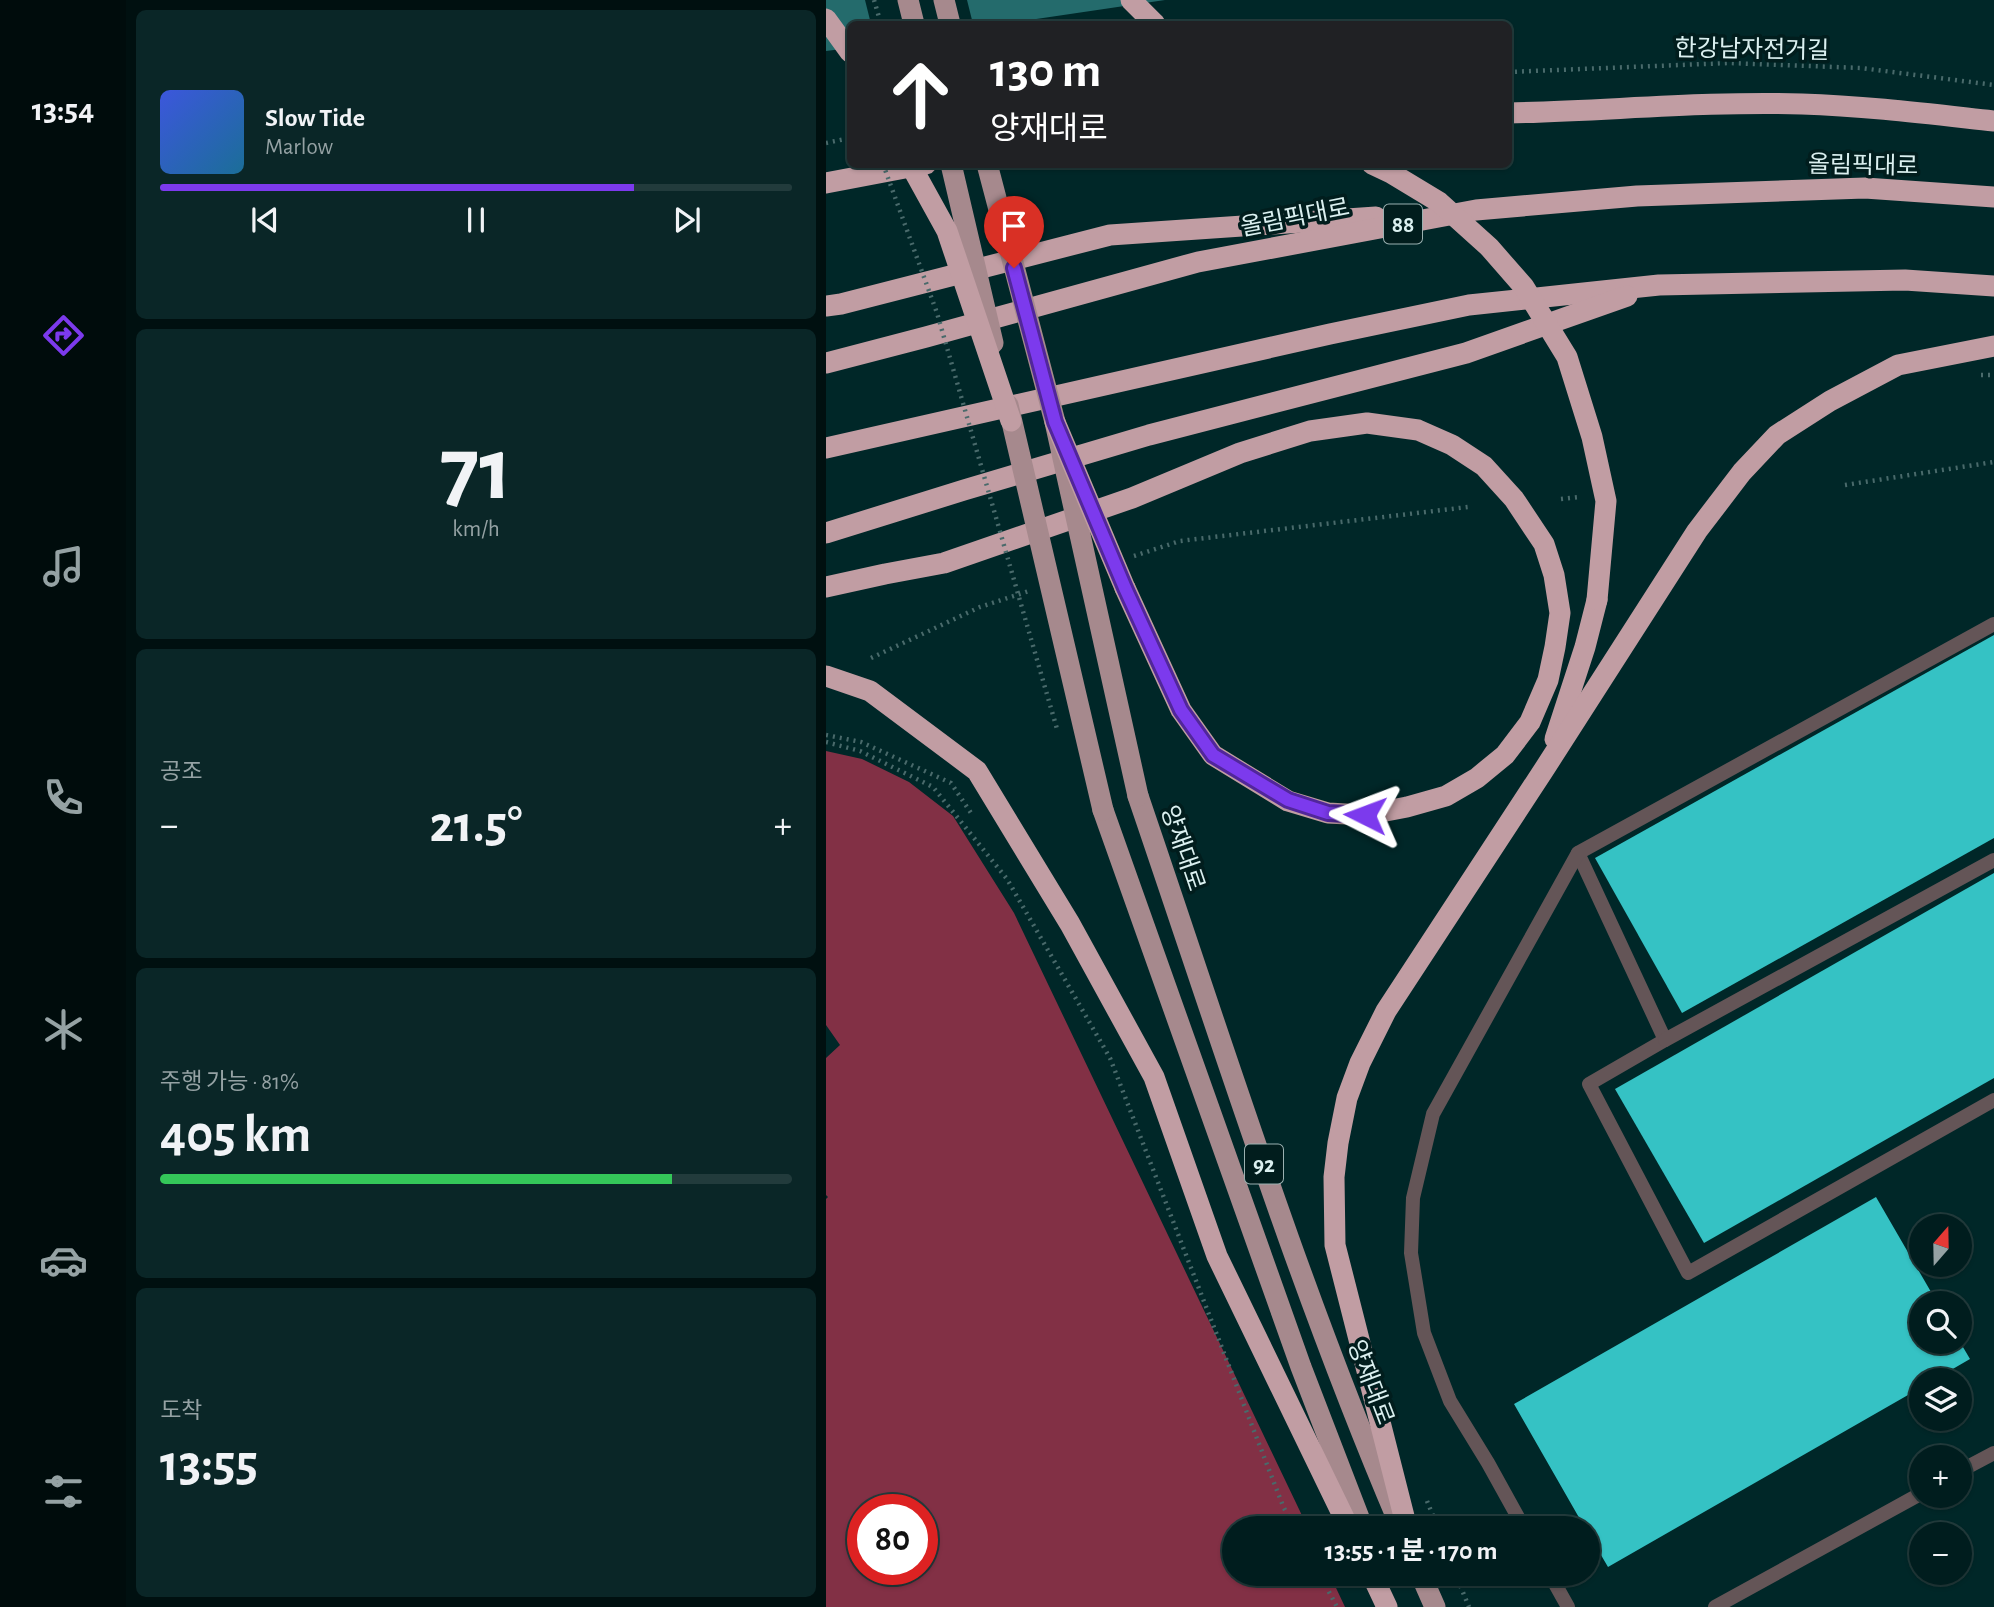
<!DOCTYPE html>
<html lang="ko">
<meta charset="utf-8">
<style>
:root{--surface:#001d1e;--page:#0a2627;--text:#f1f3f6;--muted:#95a2a4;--line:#223b3c;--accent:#7c3aed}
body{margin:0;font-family:"Alegreya Sans","Noto Sans KR",sans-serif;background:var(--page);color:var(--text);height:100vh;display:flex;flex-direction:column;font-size:26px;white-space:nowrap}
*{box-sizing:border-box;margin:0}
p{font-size:23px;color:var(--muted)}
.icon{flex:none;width:38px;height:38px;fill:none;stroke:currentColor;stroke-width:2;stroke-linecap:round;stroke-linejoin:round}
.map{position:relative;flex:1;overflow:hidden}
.panel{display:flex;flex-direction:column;gap:10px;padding:10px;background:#001010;width:700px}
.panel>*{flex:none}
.guide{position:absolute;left:21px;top:21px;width:665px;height:147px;border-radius:10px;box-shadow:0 2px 5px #0004,0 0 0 2px var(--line);background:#202124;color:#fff;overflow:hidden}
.needle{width:46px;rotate:20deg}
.fabs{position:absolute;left:1083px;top:1214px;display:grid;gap:14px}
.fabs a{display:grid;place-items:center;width:63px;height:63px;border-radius:50%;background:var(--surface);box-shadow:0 2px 5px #0004,0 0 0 2px var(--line);font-size:35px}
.speed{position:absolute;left:21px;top:1494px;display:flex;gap:14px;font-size:35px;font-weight:700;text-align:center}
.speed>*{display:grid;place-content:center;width:91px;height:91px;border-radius:50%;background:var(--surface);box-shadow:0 2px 5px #0004,0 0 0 2px var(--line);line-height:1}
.speed .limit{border:10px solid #d22;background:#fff;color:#111}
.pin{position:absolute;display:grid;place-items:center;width:60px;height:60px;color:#fff;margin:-72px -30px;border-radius:50% 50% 50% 0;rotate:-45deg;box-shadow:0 0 7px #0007}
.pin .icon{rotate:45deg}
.me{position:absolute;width:77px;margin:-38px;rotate:273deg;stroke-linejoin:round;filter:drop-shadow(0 0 5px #0008)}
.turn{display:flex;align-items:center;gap:24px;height:147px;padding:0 28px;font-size:32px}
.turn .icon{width:91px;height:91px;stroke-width:2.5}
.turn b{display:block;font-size:49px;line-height:60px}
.big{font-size:52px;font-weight:700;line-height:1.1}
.panel .widget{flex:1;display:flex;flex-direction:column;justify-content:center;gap:10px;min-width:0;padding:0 24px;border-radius:10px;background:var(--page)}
.panel .dial{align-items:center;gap:0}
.dial b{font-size:91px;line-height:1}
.song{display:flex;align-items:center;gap:21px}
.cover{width:84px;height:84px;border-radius:10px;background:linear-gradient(135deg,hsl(230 70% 55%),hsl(200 70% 35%))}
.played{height:7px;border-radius:4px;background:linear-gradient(90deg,var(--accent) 75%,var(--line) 75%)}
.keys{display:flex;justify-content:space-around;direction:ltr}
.heat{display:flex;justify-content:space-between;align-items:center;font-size:38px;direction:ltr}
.charge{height:10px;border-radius:5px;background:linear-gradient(90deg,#34c759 81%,var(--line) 0)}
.trip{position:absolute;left:396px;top:1516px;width:378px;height:70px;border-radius:35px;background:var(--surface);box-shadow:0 2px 5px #0004,0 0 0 2px var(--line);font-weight:700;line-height:70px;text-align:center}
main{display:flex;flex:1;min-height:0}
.tab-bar{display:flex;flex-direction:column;width:126px;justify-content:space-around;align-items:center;background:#000c0c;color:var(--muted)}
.tab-bar .icon{width:49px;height:49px}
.tab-bar .current{color:var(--accent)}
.tab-bar b{font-size:32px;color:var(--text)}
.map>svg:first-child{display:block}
</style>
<main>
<nav class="tab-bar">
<b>13:54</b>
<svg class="icon current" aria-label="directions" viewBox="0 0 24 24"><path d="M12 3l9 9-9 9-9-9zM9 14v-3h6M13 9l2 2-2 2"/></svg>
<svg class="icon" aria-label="music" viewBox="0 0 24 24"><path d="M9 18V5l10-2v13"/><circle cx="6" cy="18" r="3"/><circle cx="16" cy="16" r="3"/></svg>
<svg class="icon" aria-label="phone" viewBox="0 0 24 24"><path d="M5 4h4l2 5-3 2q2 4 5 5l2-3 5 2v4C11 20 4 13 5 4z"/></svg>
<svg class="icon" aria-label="climate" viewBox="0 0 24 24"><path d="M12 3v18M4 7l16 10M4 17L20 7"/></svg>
<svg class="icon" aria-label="car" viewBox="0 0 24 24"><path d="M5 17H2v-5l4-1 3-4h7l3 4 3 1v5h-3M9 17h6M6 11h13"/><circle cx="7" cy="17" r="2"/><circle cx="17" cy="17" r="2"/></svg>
<svg class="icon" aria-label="filters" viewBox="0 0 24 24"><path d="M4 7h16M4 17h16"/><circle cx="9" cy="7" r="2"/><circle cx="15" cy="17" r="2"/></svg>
</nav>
<section class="panel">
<div class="widget">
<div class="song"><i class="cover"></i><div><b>Slow Tide</b><p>Marlow</p></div></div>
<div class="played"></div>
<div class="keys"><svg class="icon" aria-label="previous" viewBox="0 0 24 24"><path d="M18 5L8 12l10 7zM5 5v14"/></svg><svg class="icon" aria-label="pause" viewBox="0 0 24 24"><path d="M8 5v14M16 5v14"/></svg><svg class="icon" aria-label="next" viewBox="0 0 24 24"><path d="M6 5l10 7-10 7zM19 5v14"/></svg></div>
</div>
<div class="widget dial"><b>71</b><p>km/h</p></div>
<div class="widget"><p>공조</p>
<div class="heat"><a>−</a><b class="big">21.5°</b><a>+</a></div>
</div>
<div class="widget"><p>주행 가능 · 81%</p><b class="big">405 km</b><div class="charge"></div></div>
<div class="widget"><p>도착</p><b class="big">13:55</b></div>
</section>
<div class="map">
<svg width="1168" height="1607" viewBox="0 0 1168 1607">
<rect width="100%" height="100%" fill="#002728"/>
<path fill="#823045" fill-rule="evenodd" d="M0,751L36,759L83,782L127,816L188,913L482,1528H408V1573H503L519,1607H0V1199L2,1197L0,1195V1058L14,1045L0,1025ZM37,1510H96V1570H37Z"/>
<polygon fill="#246b6c" points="0,0 339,0 177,24 24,24 24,48 0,51"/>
<polygon fill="#002728" points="39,0 141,0 147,24 45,24"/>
<g fill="#35c2c4">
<polygon points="1168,635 1168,838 856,1013 769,858"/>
<polygon points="1168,873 1168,1078 878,1243 789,1089"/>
<polygon points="1050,1197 1112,1304 1096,1304 1096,1342 1134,1342 1144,1359 1106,1381 1096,1381 1096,1387 782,1567 761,1531 761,1528 759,1528 688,1404"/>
</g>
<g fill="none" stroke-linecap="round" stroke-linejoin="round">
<g stroke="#496a6b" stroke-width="4.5" stroke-dasharray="2 5" stroke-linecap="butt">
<polyline points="48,0 55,24"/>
<polyline points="682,72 903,63 1035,68 1168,85"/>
<polyline points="0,143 24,138"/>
<polyline points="1155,375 1168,375"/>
<polyline points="1019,485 1168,462"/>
<polyline points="735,499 754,497"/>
<polyline points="308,556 354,541 642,507"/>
<polyline points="45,658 154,607 203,591"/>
<polyline points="0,735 35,742 125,783 145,813"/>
<polyline points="0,742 34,751 107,787 181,879 284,1058 457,1506 468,1528"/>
<polyline points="601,1501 612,1528"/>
<polyline points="493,1573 511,1607"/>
<polyline points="629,1573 643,1607"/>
</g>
<g stroke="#645557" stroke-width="14">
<polyline points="752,853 839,1040 763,1084 862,1273 1168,1100"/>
<polyline points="839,1040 1168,860"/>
<polyline points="1134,1471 1168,1453"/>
<polyline points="698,1528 662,1463 624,1401 598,1333 585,1253 587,1198 607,1114 752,853 1168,624"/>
<polyline points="723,1573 742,1607"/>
<polyline points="889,1607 1096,1493"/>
</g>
<g stroke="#a6898d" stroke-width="21">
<polyline points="82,0 88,24"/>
<polyline points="118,0 124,24"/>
<path d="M312,796C395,1039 472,1286 573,1523"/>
<polyline points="277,810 475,1367 537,1528"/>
<polyline points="594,1573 609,1607"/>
</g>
<g stroke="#c19da3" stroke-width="21">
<polyline points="305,0 329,24"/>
<polyline points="0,19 24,52"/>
<path d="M682,113C780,111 878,101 976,104C1040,106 1104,114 1168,121"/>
<polyline points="0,183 100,164"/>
<polyline points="0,306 15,304 284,235 550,217"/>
<polyline points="0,363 100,337 372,262 650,210 811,196 1039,188 1168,197"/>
<polyline points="0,448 504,334 643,305 833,285 1079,280 1168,286"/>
<polyline points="0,533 138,490 323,435 640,353 801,296"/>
<polyline points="0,587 59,574 118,563 306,498 414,453 484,431 541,423 592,430 626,445 658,466 688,499 718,544 728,575 734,613 729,647 722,680 704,722 679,755 651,778 620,796 581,807 539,815 502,813 462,801 387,755 355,710 299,588"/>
<polyline points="0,676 44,691 151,771 244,924 328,1077 391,1256 523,1528"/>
<polyline points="729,739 759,647 771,600"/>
<polyline points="581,1528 509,1245 508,1177 512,1143 521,1098 534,1063 560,1011 719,768 871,531 916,472 951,435 1004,401 1072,365 1168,346"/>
<polyline points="545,1573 561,1607"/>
</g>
<polyline stroke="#496a6b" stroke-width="4.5" stroke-dasharray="2 5" stroke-linecap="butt" points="57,164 111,313 231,729"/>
<g stroke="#a6898d" stroke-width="21">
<polyline points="125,164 167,343"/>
<polyline points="161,164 229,422 312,796"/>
<polyline points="182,405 277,810"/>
</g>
<g stroke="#c19da3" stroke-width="21">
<polyline points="84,164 121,231 185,421"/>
<polyline points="546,164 565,173 613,202 663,247 698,287 741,357 766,437 780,501 771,600"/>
<polyline points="229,422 299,588"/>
</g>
</g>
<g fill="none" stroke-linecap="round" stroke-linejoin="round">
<defs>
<polyline id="route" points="188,268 229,422 299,588 355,710 387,755 462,800 502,813 539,815"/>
</defs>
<use href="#route" stroke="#51269a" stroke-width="18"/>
<use href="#route" stroke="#7c3aed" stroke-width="12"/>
</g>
<g text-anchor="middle" stroke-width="7" stroke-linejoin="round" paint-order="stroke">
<g fill="#011d1d" stroke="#9ab1b1" stroke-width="2">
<rect x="558" y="204.5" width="38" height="39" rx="5"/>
<rect x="419" y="1144.5" width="38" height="39" rx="5"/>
</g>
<g font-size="23" font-weight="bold" fill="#dbf0f0">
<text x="577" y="232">88</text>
<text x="438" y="1172">92</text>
</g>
<g font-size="24" fill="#dbf0f0" stroke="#011d1d">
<text transform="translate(926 49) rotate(1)" y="8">한강남자전거길</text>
<text transform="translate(1037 165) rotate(1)" y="8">올림픽대로</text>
<text transform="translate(469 217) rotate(-11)" y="8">올림픽대로</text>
<text transform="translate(357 848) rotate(71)" y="8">양재대로</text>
<text transform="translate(545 1382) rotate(69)" y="8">양재대로</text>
</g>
</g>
</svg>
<div class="fabs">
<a><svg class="needle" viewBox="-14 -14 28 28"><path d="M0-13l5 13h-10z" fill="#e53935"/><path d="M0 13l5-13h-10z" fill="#95a2a4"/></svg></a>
<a><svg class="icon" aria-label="search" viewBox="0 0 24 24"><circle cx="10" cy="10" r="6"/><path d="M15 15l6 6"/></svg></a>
<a><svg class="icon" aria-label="layers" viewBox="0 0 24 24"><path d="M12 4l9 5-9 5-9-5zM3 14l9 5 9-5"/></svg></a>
<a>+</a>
<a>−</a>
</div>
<div class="speed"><div class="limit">80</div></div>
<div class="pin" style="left:188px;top:268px;background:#d93025"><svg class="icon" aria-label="arrive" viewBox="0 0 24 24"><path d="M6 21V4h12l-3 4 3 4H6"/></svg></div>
<svg class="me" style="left:539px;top:815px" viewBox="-20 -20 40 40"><path d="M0-17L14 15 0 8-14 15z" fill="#7c3aed" stroke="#fff" stroke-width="4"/></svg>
<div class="trip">13:55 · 1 분 · 170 m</div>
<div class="guide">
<div class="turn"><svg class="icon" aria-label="ahead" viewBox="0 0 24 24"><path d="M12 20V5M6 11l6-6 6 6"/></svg><div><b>130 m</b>양재대로</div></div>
</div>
</div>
</main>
